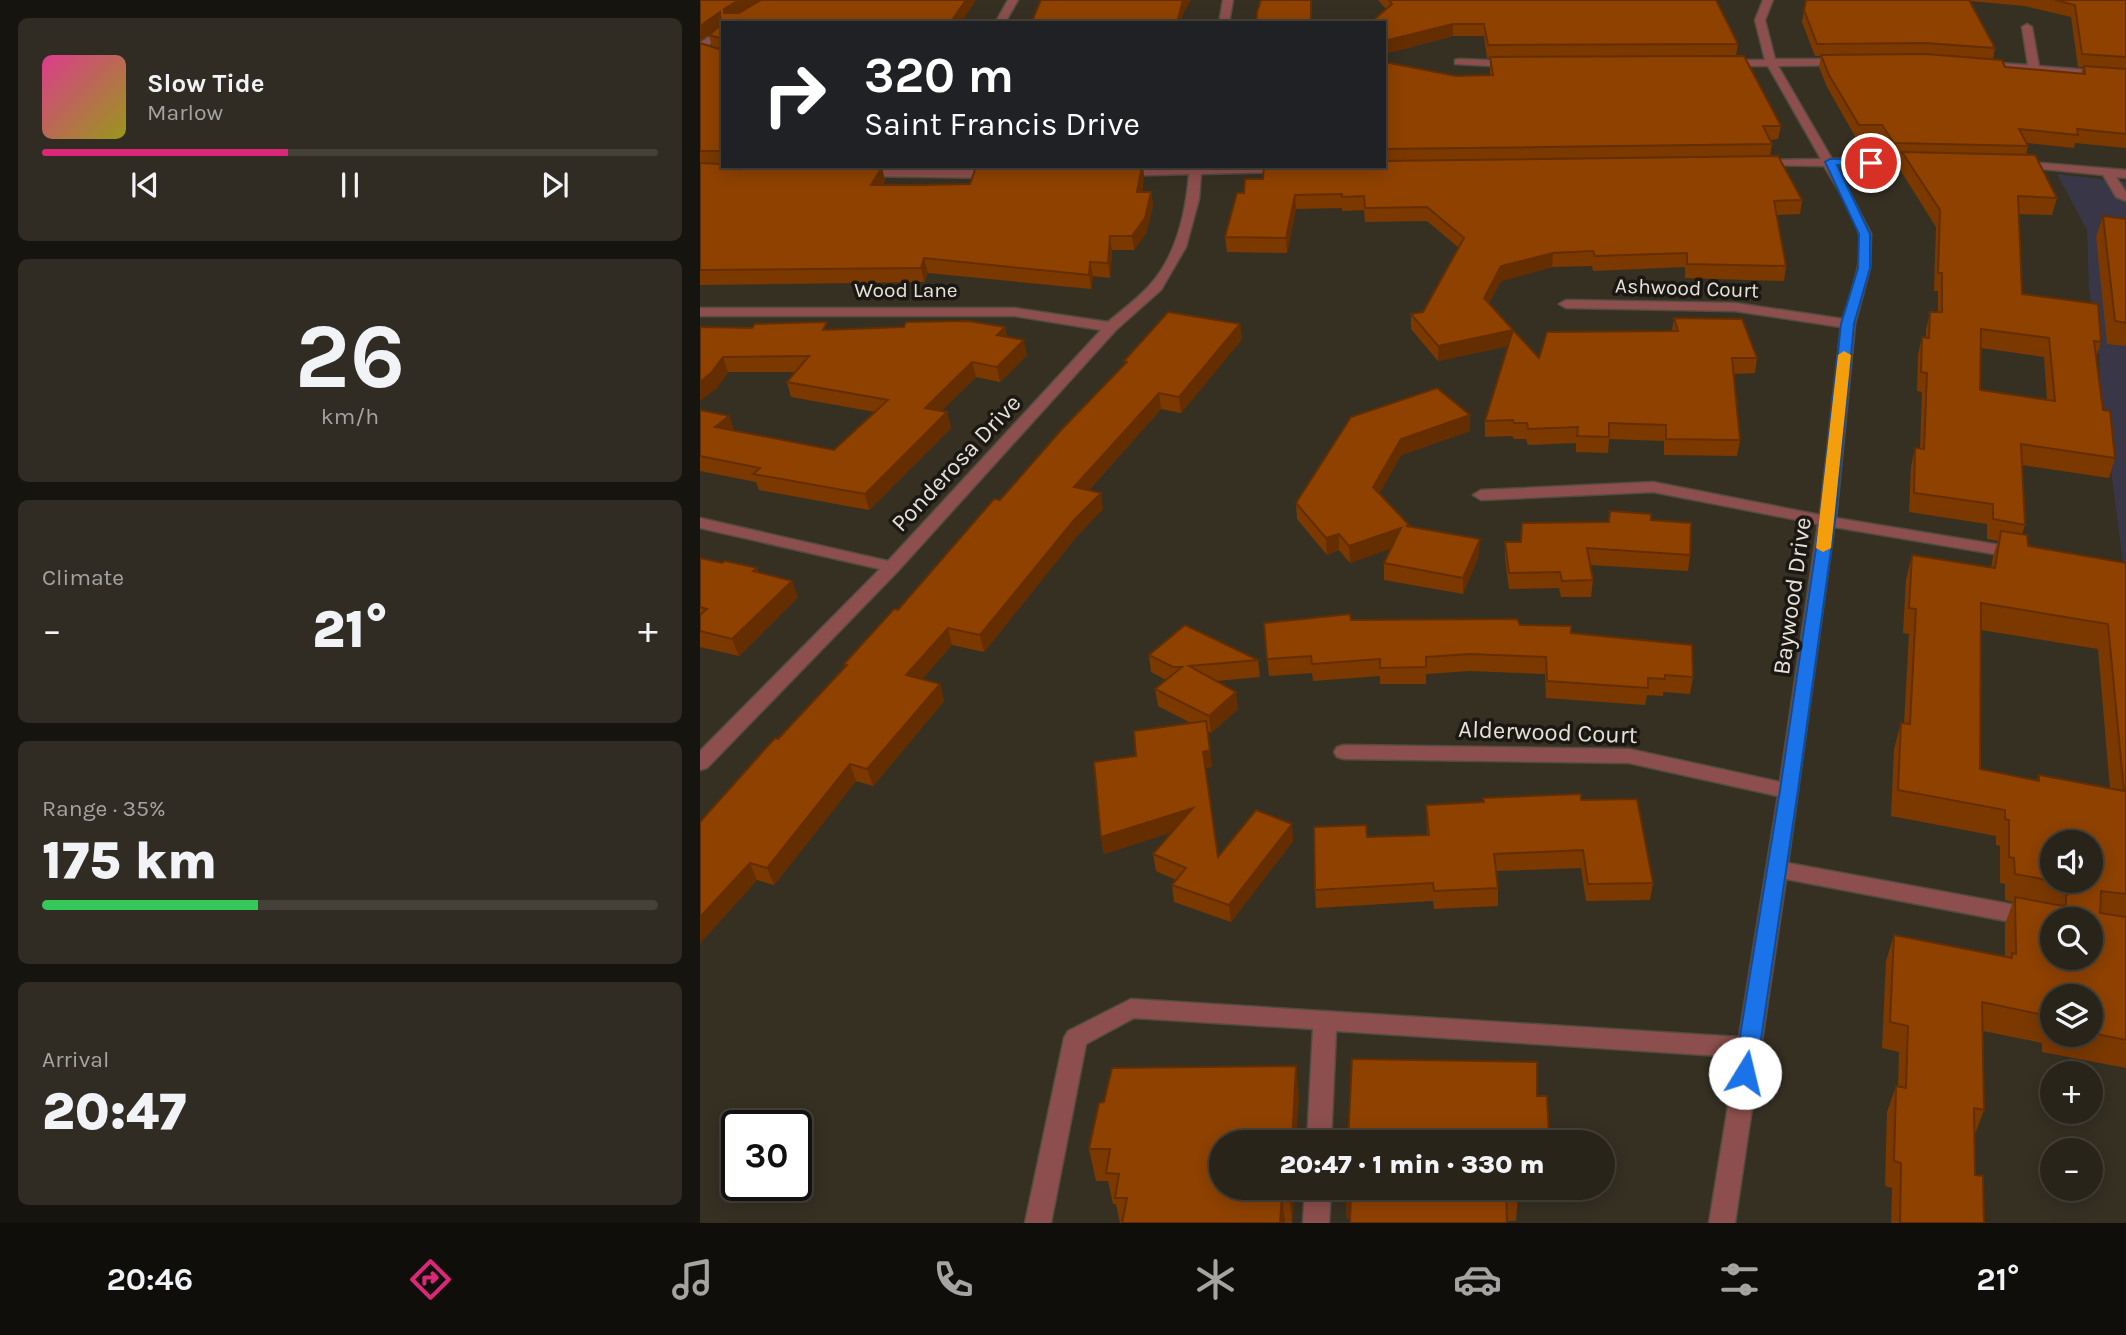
<!DOCTYPE html>
<meta charset="utf-8">
<style>
:root{--surface:#28241a;--page:#302c23;--text:#f1f3f6;--muted:#a5a4a2;--line:#444139;--accent:#db2777}
body{margin:0;font-family:Karla,sans-serif;background:var(--page);color:var(--text);height:100vh;display:flex;flex-direction:column;font-size:26px;white-space:nowrap}
*{box-sizing:border-box;margin:0}
p{font-size:23px;color:var(--muted)}
.icon{flex:none;width:38px;height:38px;fill:none;stroke:currentColor;stroke-width:2;stroke-linecap:round;stroke-linejoin:round}
.map{position:relative;flex:1;overflow:hidden}
.panel{display:flex;flex-direction:column;gap:18px;padding:18px;background:#16140e;width:700px}
.panel>*{flex:none}
.banner{position:absolute;left:21px;top:21px;width:665px;height:147px;border-radius:0px;box-shadow:0 4px 18px #0003,0 0 0 2px var(--line);background:#202124;color:#fff;overflow:hidden}
.buttons{position:absolute;left:1340px;top:830px;display:grid;gap:14px}
.buttons a{display:grid;place-items:center;width:63px;height:63px;border-radius:50%;background:var(--surface);box-shadow:0 4px 18px #0003,0 0 0 2px var(--line);font-size:35px}
.speed{position:absolute;left:21px;top:1110px;display:flex;gap:14px;font-size:35px;font-weight:700;text-align:center}
.speed>*{display:grid;place-content:center;width:91px;height:91px;border-radius:50%;background:var(--surface);box-shadow:0 4px 18px #0003,0 0 0 2px var(--line);line-height:1}
.speed .limit{border:4px solid #111;border-radius:10px;background:#fff;color:#111}
.pin{position:absolute;display:grid;place-items:center;width:60px;height:60px;color:#fff;margin:-30px;border:4px solid #fff;border-radius:50%;box-shadow:0 2px 7px #0007}
.me{position:absolute;width:77px;margin:-38px;rotate:9deg;stroke-linejoin:round;filter:drop-shadow(0 0 5px #0008)}
.turn{display:flex;align-items:center;gap:24px;height:147px;padding:0 28px;font-size:32px}
.turn .icon{width:91px;height:91px;stroke-width:2.5}
.turn b{display:block;font-size:49px;line-height:60px}
.big{font-size:52px;font-weight:800;line-height:1.1}
.panel .widget{flex:1;display:flex;flex-direction:column;justify-content:center;gap:10px;min-width:0;padding:0 24px;border-radius:10px;background:var(--page)}
.panel .dial{align-items:center;gap:0}
.dial b{font-size:91px;line-height:1}
.song{display:flex;align-items:center;gap:21px}
.cover{width:84px;height:84px;border-radius:10px;background:linear-gradient(135deg,hsl(330 70% 55%),hsl(60 70% 35%))}
.played{height:7px;border-radius:4px;background:linear-gradient(90deg,var(--accent) 40%,var(--line) 40%)}
.keys{display:flex;justify-content:space-around;direction:ltr}
.heat{display:flex;justify-content:space-between;align-items:center;font-size:38px;direction:ltr}
.charge{height:10px;border-radius:5px;background:linear-gradient(90deg,#34c759 35%,var(--line) 0)}
.trip{position:absolute;left:509px;top:1130px;width:406px;height:70px;border-radius:35px;background:var(--surface);box-shadow:0 4px 18px #0003,0 0 0 2px var(--line);font-weight:800;line-height:70px;text-align:center}
.dock{display:flex;height:112px;justify-content:space-around;align-items:center;background:#100e0a;color:var(--muted)}
.dock .icon{width:49px;height:49px}
.dock .selected{color:var(--accent)}
.dock b{font-size:32px;color:var(--text)}
main{display:flex;flex:1;min-height:0}
.map>svg:first-child{display:block}
</style>
<main>
<section class="panel">
<div class="widget">
<div class="song"><i class="cover"></i><div><b>Slow Tide</b><p>Marlow</p></div></div>
<div class="played"></div>
<div class="keys"><svg class="icon" aria-label="previous" viewBox="0 0 24 24"><path d="M18 5L8 12l10 7zM5 5v14"/></svg><svg class="icon" aria-label="pause" viewBox="0 0 24 24"><path d="M8 5v14M16 5v14"/></svg><svg class="icon" aria-label="next" viewBox="0 0 24 24"><path d="M6 5l10 7-10 7zM19 5v14"/></svg></div>
</div>
<div class="widget dial"><b>26</b><p>km/h</p></div>
<div class="widget"><p>Climate</p>
<div class="heat"><a>−</a><b class="big">21°</b><a>+</a></div>
</div>
<div class="widget"><p>Range · 35%</p><b class="big">175 km</b><div class="charge"></div></div>
<div class="widget"><p>Arrival</p><b class="big">20:47</b></div>
</section>
<div class="map">
<svg width="1426" height="1223" viewBox="0 0 1426 1223">
<rect width="100%" height="100%" fill="#363023"/>
<polygon fill="#383647" points="1357,174 1426,182 1426,563 1423,563 1400,385 1398,339 1389,290 1387,230"/>
<g fill="none" stroke-linecap="round" stroke-linejoin="round">
<defs>
<g id="minor">
<polygon points="308,0 318,0 305,23 295,23"/>
<polygon points="523,0 533,0 529,23 519,23"/>
<path d="M1063,0H1073L1065,20L1075,59H1144L1149,62L1144,65L1078,66L1132,159H1221L1227,162L1221,165L1136,166L1171,234L1170,268L1155,324L1136,518L1318,548L1326,553L1318,558L1134,527L1088,863L1353,912L1363,919H1353V930L1086,879L1035,1223H1009L1036,1057L636,1031L631,1143H607L613,1029L434,1018L386,1044L351,1223H325L364,1038L368,1031L431,999L1039,1037L1078,796L929,763L644,759L637,757L634,752L637,747L644,745L929,749L1080,782L1118,524L953,492L781,500L773,495L781,490L953,482L1120,515L1141,327L1035,311L866,308L859,304L866,300L1035,303L1143,319C1150,293 1164,262 1159,234C1155,213 1135,185 1124,166L1056,165V161L1060,160L1121,159L1068,66H1025L1020,63L1025,60H1065L1055,20Z"/>
<polygon points="1327,24 1332,27 1339,66 1426,73 1426,79 1280,67 1279,65 1284,62 1328,65 1322,27"/>
<polygon points="23,27 23,35 0,51 0,43"/>
<polygon points="759,59 811,61 816,64 811,67 755,64 755,60"/>
<polygon points="1316,161 1426,170 1426,178 1416,177 1426,192 1426,201 1416,197 1403,175 1312,166 1310,164"/>
<path d="M490,166H591L594,169L588,172L501,174L499,199L486,247L461,290L416,330L198,571L7,768L0,770V751L180,569L0,528V518L188,561L401,330L315,316H0V308H315L408,322C422,310 437,299 449,286C476,257 486,212 489,174L420,176L414,172L420,168Z"/>
<polygon points="161,170 297,170 303,174 297,178 157,176 155,174"/>
<polygon points="605,1188 631,1188 629,1223 603,1223"/>
</g>
</defs>
<use href="#minor" stroke="#524c40" stroke-width="3"/>
<use href="#minor" fill="#8c4f4d" fill-rule="evenodd"/>
</g>
<g fill="#7b3900" fill-rule="evenodd">
<polygon points="0,0 23,23 23,166 194,166 193,168 182,168 185,181 183,185 223,185 270,184 283,166 443,166 444,178 442,192 451,192 453,206 446,233 434,250 412,250 410,278 393,276 391,289 228,273 224,282 0,285 0,43 12,47 9,35 0,41"/>
<polygon points="678,0 1016,0 1038,44 1036,56 1081,126 1078,139 1070,140 1072,144 1070,156 1102,200 1100,214 1077,215 1086,266 1084,281 985,278 985,267 893,271 892,266 852,267 801,281 789,303 839,358 972,331 974,318 1057,358 1055,373 1034,374 1040,440 1037,456 964,455 964,441 909,439 908,453 876,452 876,443 828,445 826,439 814,439 812,436 785,437 785,421 808,346 738,361 711,329 711,314 723,312 759,248 727,221 665,222 664,210 642,211 642,208 596,209 587,253 527,252 525,237 544,193 563,179 684,166 684,62 756,76 790,75 790,58 787,58 784,36 753,36 684,54 684,23 686,9"/>
<path d="M1106,0H1426V148L1375,143L1374,148L1327,143L1328,146L1326,155L1357,198L1352,215L1319,214L1322,294L1401,342L1396,358L1403,410L1415,458L1409,478L1322,465L1325,525L1322,534L1328,546L1426,563V1068L1342,1052V1043L1283,1031L1284,1110L1275,1134V1175L1284,1223H1191L1192,1188L1185,1186L1187,1112L1196,1086L1198,1087L1199,1052L1182,1048L1186,961L1194,935L1305,957V924L1313,902L1305,900V884L1300,883V846L1296,845V836L1191,816L1194,749L1201,723H1204L1209,634L1203,633L1206,580L1212,555L1291,568L1293,556L1298,541L1287,539V524L1209,512L1211,467L1215,448L1220,449L1222,392L1217,391L1218,355L1222,337H1226V330L1230,312H1238V291H1234L1236,227L1199,168L1201,156H1191L1180,138H1156L1127,87L1119,67L1121,56H1115L1102,22ZM1270,1L1325,6L1371,17L1378,67H1383L1381,74L1305,67L1293,59L1295,48ZM1281,348L1344,357L1347,400L1280,390ZM1281,630L1398,649L1410,789L1339,775L1337,780L1280,769ZM1353,996H1391V1034H1353Z"/>
<polygon points="1403,216 1426,219 1426,346 1407,344 1396,237"/>
<polygon points="540,324 542,339 481,413 461,409 389,490 403,509 377,536 284,652 252,645 222,679 240,684 244,701 173,786 156,781 74,885 57,880 0,943 0,822 145,667 144,664 198,610 425,365 424,361"/>
<polygon points="0,327 129,330 305,327 307,337 327,355 300,382 276,377 241,411 247,412 251,428 169,510 59,490 56,482 0,471 0,410 29,416 34,431 134,450 175,412 91,397 87,382 95,372 28,372 16,389"/>
<polygon points="770,415 770,431 701,455 679,493 709,527 779,555 763,594 684,580 684,563 691,548 650,563 639,550 627,555 597,519 596,503"/>
<polygon points="951,520 990,555 988,571 890,565 893,580 891,597 861,597 859,588 809,589 805,559 805,542 821,542"/>
<polygon points="0,558 22,563 57,568 58,573 98,597 39,656 0,647"/>
<polygon points="651,620 820,625 871,633 993,677 990,694 963,692 963,696 947,695 945,705 846,698 845,674 770,671 726,674 726,684 680,684 680,676 613,681 612,673 569,676 564,623"/>
<polygon points="449,655 558,660 560,677 516,681 538,709 511,733 507,731 512,767 505,768 518,857 593,841 531,922 474,902 472,885 476,880 456,871 453,854 472,832 404,854 401,837 436,756 491,723 458,706 455,689 466,680 451,672"/>
<polygon points="783,798 881,800 953,883 950,900 886,901 881,868 796,871 798,888 798,906 734,909 733,901 616,908 615,890 667,837 727,835 726,805 783,802"/>
<polygon points="837,1096 847,1096 849,1143 648,1143"/>
<polygon points="599,1098 522,1188 594,1188 592,1223 420,1223 416,1204 413,1204 408,1181 396,1181 389,1149"/>
<polygon points="645,1188 829,1188 828,1196 818,1196 816,1221 807,1221 647,1219"/>
</g>
<g fill="#642e00">
<polygon points="39,0 61,0 28,21 24,13 24,9"/>
<polygon points="266,0 276,0 261,23 250,23"/>
<polygon points="483,0 491,0 483,14 481,23 477,23"/>
<polygon points="20,12 23,25 0,41 0,26"/>
<polygon points="753,24 753,36 684,54 684,41"/>
<polygon points="443,166 444,178 439,206 437,192"/>
<polygon points="182,167 185,181 174,199 171,185"/>
<polygon points="451,192 453,206 446,233 434,250 432,236"/>
<polygon points="595,195 596,209 587,253 586,238"/>
<polygon points="410,236 412,250 410,278 408,263"/>
<polygon points="853,253 852,267 801,281 783,313 784,298 801,266"/>
<polygon points="224,258 228,273 224,282 221,268"/>
<polygon points="390,262 393,276 391,289 389,275"/>
<polygon points="540,324 542,339 481,413 479,397"/>
<polygon points="305,327 308,342 297,335"/>
<polygon points="813,330 812,345 738,361 738,346"/>
<polygon points="324,340 327,355 300,382 297,367"/>
<polygon points="23,357 28,372 16,389 0,401 0,382"/>
<polygon points="272,362 276,377 229,423 225,408"/>
<polygon points="459,393 461,409 377,503 374,487"/>
<polygon points="247,412 251,428 169,510 165,494"/>
<polygon points="770,415 770,431 701,455 674,503 673,487 701,439"/>
<polygon points="29,416 34,431 15,427"/>
<polygon points="401,493 403,509 377,536 284,652 280,635 374,520"/>
<polygon points="701,528 701,545 650,563 649,546"/>
<polygon points="639,534 639,550 627,555 626,538"/>
<polygon points="780,539 779,555 763,594 763,578"/>
<polygon points="92,581 98,597 39,656 32,639"/>
<polygon points="248,628 252,645 211,692 206,675"/>
<polygon points="240,684 244,701 173,786 167,769"/>
<polygon points="536,692 538,709 511,733 509,716"/>
<polygon points="510,750 512,767 505,768 503,752"/>
<polygon points="150,764 156,781 74,885 67,868"/>
<polygon points="493,808 495,825 404,854 401,837"/>
<polygon points="592,824 593,841 531,922 529,905"/>
<polygon points="50,863 57,880 0,943 0,917"/>
<polygon points="596,1066 599,1098 596,1143 592,1143"/>
<polygon points="589,1188 594,1188 592,1223 589,1196"/>
<polygon points="645,1188 651,1188 653,1218 647,1219"/>
<polygon points="582,1195 585,1223 580,1223"/>
</g>
<g fill="#8f4200" stroke="#642e00" stroke-width="2" fill-rule="evenodd">
<polygon points="0,0 39,0 24,9 24,13 39,13 61,0 266,0 250,23 23,23 23,151 0,151 0,43 19,49 22,46 20,38 9,35 21,25 20,12 0,26"/>
<polygon points="341,0 483,0 477,23 331,23"/>
<polygon points="561,0 611,0 611,23 556,23 557,12"/>
<polygon points="689,0 1016,0 1038,44 788,45 784,24 753,24 684,41 684,23 670,23 692,4"/>
<polygon points="1106,0 1269,0 1295,48 1225,43 1117,44 1104,10"/>
<polygon points="1355,0 1426,0 1426,57 1382,54 1375,5"/>
<polygon points="1225,54 1302,60 1305,67 1385,74 1384,66 1426,69 1426,134 1377,129 1378,135 1319,129 1328,146 1194,143 1182,125 1159,125 1129,75 1121,55"/>
<polygon points="1044,56 1081,126 1063,126 1072,144 684,149 684,62 756,76 793,75 790,57"/>
<path d="M1202,152L1335,155L1357,198L1318,196L1322,294L1398,304L1401,342L1394,341L1403,410L1410,411L1415,458L1321,444L1325,525L1293,519V504L1214,493L1215,448L1224,449L1227,373L1221,372L1222,337L1229,338L1230,312H1242V273H1238L1240,210ZM1281,329L1349,338L1355,401L1280,390Z"/>
<polygon points="1078,156 1102,200 1074,201 1086,266 987,264 987,253 895,256 893,251 853,253 801,266 784,298 813,330 738,346 711,314 723,312 764,238 727,207 665,208 664,196 642,197 642,194 595,195 586,238 525,237 537,193 544,193 545,179 563,179 564,166 684,166 684,161"/>
<polygon points="0,163 23,164 23,166 182,167 171,185 223,185 270,184 276,167 442,166 437,192 451,192 445,218 432,236 410,236 408,263 390,262 389,275 224,258 221,268 0,270"/>
<polygon points="1403,216 1426,219 1426,323 1415,321"/>
<polygon points="468,312 540,324 479,397 459,393 374,487 401,493 374,520 280,635 248,628 206,675 240,684 167,769 150,764 67,868 50,863 0,917 0,822 75,738 78,739 147,665 144,664 194,609 198,610 294,499 300,500 362,429 427,362 424,361"/>
<polygon points="974,318 1042,319 1057,358 1032,358 1040,440 966,439 966,425 909,423 909,437 877,436 878,427 828,429 827,423 814,423 813,420 785,421 813,330 839,358 847,332 978,331"/>
<polygon points="268,321 305,327 297,335 324,340 297,367 272,362 225,408 247,412 165,494 53,474 60,468 0,456 0,410 29,416 15,427 134,450 188,400 87,382 109,356 23,357 11,373 0,382 0,327 52,328 55,324 127,322 123,330 204,327 206,322"/>
<polygon points="737,388 770,415 701,439 673,487 709,525 706,526 780,539 763,578 684,563 701,528 649,546 639,534 626,538 596,503 651,417"/>
<polygon points="910,511 951,514 951,520 991,523 990,555 887,548 893,580 862,581 860,572 809,573 805,542 821,542 822,523 909,522"/>
<path d="M1301,531L1327,535L1328,546L1426,563V894L1401,891L1400,913L1426,917V1040L1391,1033V996H1353V1017L1282,1002L1284,1110L1274,1108L1275,1175L1283,1176L1284,1223H1200L1201,1163L1194,1161L1196,1086L1206,1088L1208,1026L1190,1022L1194,935L1312,958V953L1316,954L1315,897L1363,906L1366,904V895L1376,892L1364,883L1315,874L1314,858L1309,857V820L1305,819V810L1198,790L1201,723L1210,724L1216,609L1209,608L1212,555L1295,568ZM1281,603L1408,624L1424,791L1339,775V781L1280,769ZM1353,842H1391V880H1353ZM1353,919H1391V957H1353Z"/>
<polygon points="0,558 22,563 25,561 57,568 53,571 92,581 32,639 0,631 0,615 7,609 0,607"/>
<polygon points="650,614 651,620 817,619 820,625 871,626 871,633 992,645 993,677 965,675 965,679 948,678 948,688 847,681 846,657 770,654 726,657 726,667 680,668 680,659 612,664 611,656 567,659 564,623"/>
<polygon points="485,625 558,660 489,666 536,692 509,716 455,689 482,667 473,667 449,655"/>
<polygon points="506,721 510,750 503,752 518,857 556,810 592,824 529,905 472,885 486,868 453,854 493,808 401,837 394,762 436,756 434,731"/>
<polygon points="881,794 881,800 937,799 953,883 888,884 883,850 794,854 798,888 734,891 733,883 615,890 614,827 666,825 667,837 729,835 726,805 784,802 783,798"/>
<polygon points="652,1059 837,1062 837,1096 847,1096 849,1140 831,1141 831,1143 648,1143"/>
<polygon points="596,1066 592,1143 522,1143 522,1188 589,1188 589,1196 582,1195 580,1223 422,1223 427,1198 415,1198 419,1174 406,1173 410,1149 389,1149 399,1103 404,1102 412,1068"/>
<polygon points="651,1188 818,1188 818,1190 806,1190 807,1223 650,1223"/>
</g>
<polygon fill="#1a73e8" stroke="#114b97" stroke-width="2" points="1130,159 1171,159 1176,163 1171,166 1137,165 1170,234 1170,268 1154,324 1135,521 1098,790 1056,1073 1053,1080 1045,1082 1037,1080 1034,1073 1080,790 1120,521 1141,324 1158,268 1159,234 1125,162"/>
<polygon fill="#f59e0b" points="1144,351 1151,355 1131,548 1123,552 1116,548 1138,355"/>
<g text-anchor="middle" stroke-width="7" stroke-linejoin="round" paint-order="stroke">
<g font-size="21" fill="#e5e1d9" stroke="#1b1813">
<text transform="translate(987 288) rotate(2)" y="7">Ashwood Court</text>
<text x="206" y="297">Wood Lane</text>
</g>
<g font-size="24" fill="#e5e1d9" stroke="#1b1813">
<text transform="translate(256 463) rotate(-47)" y="8">Ponderosa Drive</text>
<text transform="translate(1092 596) rotate(-82)" y="8">Baywood Drive</text>
<text transform="translate(848 732) rotate(2)" y="8">Alderwood Court</text>
</g>
</g>
</svg>
<div class="buttons">
<a><svg class="icon" aria-label="sound" viewBox="0 0 24 24"><path d="M4 9h4l5-4v14l-5-4H4zM17 9q2 3 0 6"/></svg></a>
<a><svg class="icon" aria-label="search" viewBox="0 0 24 24"><circle cx="10" cy="10" r="6"/><path d="M15 15l6 6"/></svg></a>
<a><svg class="icon" aria-label="layers" viewBox="0 0 24 24"><path d="M12 4l9 5-9 5-9-5zM3 14l9 5 9-5"/></svg></a>
<a>+</a>
<a>−</a>
</div>
<div class="speed"><div class="limit">30</div></div>
<div class="pin" style="left:1171px;top:163px;background:#d93025"><svg class="icon" aria-label="arrive" viewBox="0 0 24 24"><path d="M6 21V4h12l-3 4 3 4H6"/></svg></div>
<svg class="me" style="left:1045px;top:1073px" viewBox="-20 -20 40 40"><circle r="19" fill="#fff"/><path d="M0-13L10 11 0 6-10 11z" fill="#1a73e8"/></svg>
<div class="trip">20:47 · 1 min · 330 m</div>
<div class="banner">
<div class="turn"><svg class="icon" aria-label="right" viewBox="0 0 24 24"><path d="M7 20v-9h11M14 6l5 5-5 5"/></svg><div><b>320 m</b>Saint Francis Drive</div></div>
</div>
</div>
</main>
<nav class="dock">
<b>20:46</b>
<svg class="icon selected" aria-label="directions" viewBox="0 0 24 24"><path d="M12 3l9 9-9 9-9-9zM9 14v-3h6M13 9l2 2-2 2"/></svg>
<svg class="icon" aria-label="music" viewBox="0 0 24 24"><path d="M9 18V5l10-2v13"/><circle cx="6" cy="18" r="3"/><circle cx="16" cy="16" r="3"/></svg>
<svg class="icon" aria-label="phone" viewBox="0 0 24 24"><path d="M5 4h4l2 5-3 2q2 4 5 5l2-3 5 2v4C11 20 4 13 5 4z"/></svg>
<svg class="icon" aria-label="climate" viewBox="0 0 24 24"><path d="M12 3v18M4 7l16 10M4 17L20 7"/></svg>
<svg class="icon" aria-label="car" viewBox="0 0 24 24"><path d="M5 17H2v-5l4-1 3-4h7l3 4 3 1v5h-3M9 17h6M6 11h13"/><circle cx="7" cy="17" r="2"/><circle cx="17" cy="17" r="2"/></svg>
<svg class="icon" aria-label="filters" viewBox="0 0 24 24"><path d="M4 7h16M4 17h16"/><circle cx="9" cy="7" r="2"/><circle cx="15" cy="17" r="2"/></svg>
<b>21°</b>
</nav>
